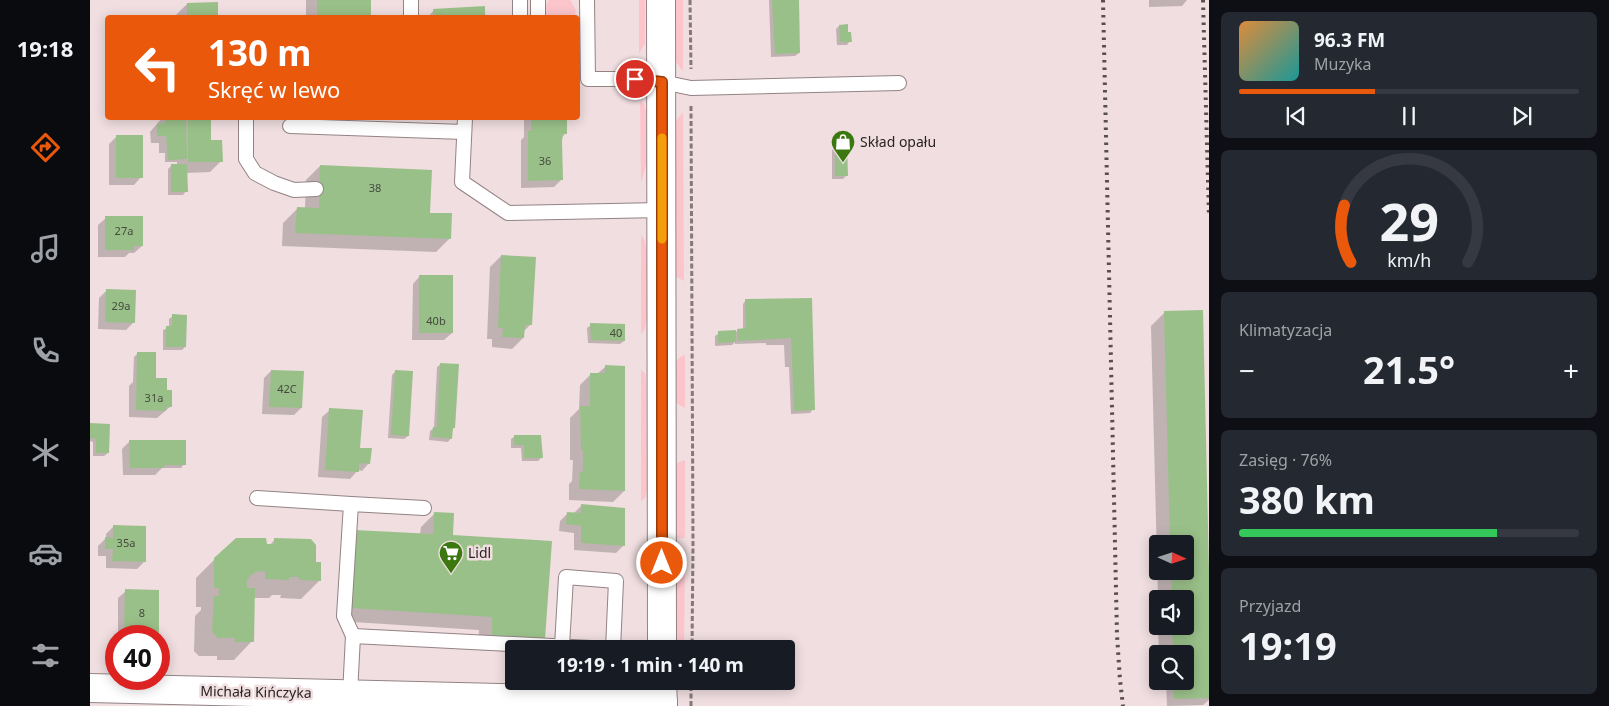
<!DOCTYPE html>
<html lang="pl">
<meta charset="utf-8">
<style>
:root{--surface:#171b24;--page:#242831;--text:#f1f3f6;--muted:#9ea1a6;--line:#363941;--accent:#ea580c}
body{margin:0;font-family:"Noto Sans",sans-serif;background:var(--page);color:var(--text);height:100vh;display:flex;flex-direction:column;font-size:19px;white-space:nowrap}
*{box-sizing:border-box;margin:0}
p{font-size:16px;color:var(--muted)}
.icon{flex:none;width:28px;height:28px;fill:none;stroke:currentColor;stroke-width:2;stroke-linecap:round;stroke-linejoin:round}
.map{position:relative;flex:1;overflow:hidden}
.side{display:flex;flex-direction:column;gap:12px;padding:12px;background:#0d0f14;width:400px}
.side>*{flex:none}
.top-card{position:absolute;left:15px;top:15px;width:475px;height:105px;border-radius:5px;box-shadow:0 2px 12px #0003;background:#ea580c;color:#fff;overflow:hidden}
.needle{width:32px;rotate:93deg}
.tools{position:absolute;left:1059px;top:535px;display:grid;gap:10px}
.tools a{display:grid;place-items:center;width:45px;height:45px;border-radius:5px;background:var(--surface);box-shadow:0 2px 12px #0003;font-size:25px}
.speed{position:absolute;left:15px;top:625px;display:flex;gap:10px;font-size:25px;font-weight:700;text-align:center}
.speed>*{display:grid;place-content:center;width:65px;height:65px;border-radius:50%;background:var(--surface);box-shadow:0 2px 12px #0003;line-height:1}
.speed .limit{border:8px solid #d22;background:#fff;color:#111}
.pin{position:absolute;display:grid;place-items:center;width:42px;height:42px;color:#fff;margin:-21px;border:2px solid #fff;border-radius:50%;box-shadow:0 1px 5px #0007}
.me{position:absolute;width:55px;margin:-28px;rotate:0deg;stroke-linejoin:round;filter:drop-shadow(0 0 4px #0008)}
.turn{display:flex;align-items:center;gap:18px;height:105px;padding:0 20px;font-size:22px}
.turn .icon{width:65px;height:65px;stroke-width:2.5}
.turn b{display:block;font-size:35px;line-height:42px}
.big{font-size:38px;font-weight:700;line-height:1.1}
.side .widget{flex:1;display:flex;flex-direction:column;justify-content:center;gap:8px;min-width:0;padding:0 18px;border-radius:8px;background:var(--page)}
.side .dial{align-items:center;gap:0}
.dial svg{height:130px;overflow:visible;fill:none;stroke:var(--line);stroke-width:7;stroke-linecap:round;text-anchor:middle}
.dial text{fill:var(--text);stroke:none}
.song{display:flex;align-items:center;gap:15px}
.cover{width:60px;height:60px;border-radius:8px;background:linear-gradient(135deg,hsl(30 70% 55%),hsl(180 70% 35%))}
.played{height:5px;border-radius:2px;background:linear-gradient(90deg,var(--accent) 40%,var(--line) 40%)}
.keys{display:flex;justify-content:space-around;direction:ltr}
.heat{display:flex;justify-content:space-between;align-items:center;font-size:28px;direction:ltr}
.charge{height:8px;border-radius:4px;background:linear-gradient(90deg,#34c759 76%,var(--line) 0)}
.trip{position:absolute;left:415px;top:640px;width:290px;height:50px;border-radius:5px;background:var(--surface);box-shadow:0 2px 12px #0003;font-weight:700;line-height:50px;text-align:center}
main{display:flex;flex:1;min-height:0}
.tabs{display:flex;flex-direction:column;width:90px;justify-content:space-around;align-items:center;background:#090b0e;color:var(--muted)}
.tabs .icon{width:35px;height:35px}
.tabs .selected{color:var(--accent)}
.tabs b{font-size:22px;color:var(--text)}
.map>svg:first-child{display:block}
</style>
<main>
<nav class="tabs">
<b>19:18</b>
<svg class="icon selected" aria-label="directions" viewBox="0 0 24 24"><path d="M12 3l9 9-9 9-9-9zM9 14v-3h6M13 9l2 2-2 2"/></svg>
<svg class="icon" aria-label="music" viewBox="0 0 24 24"><path d="M9 18V5l10-2v13"/><circle cx="6" cy="18" r="3"/><circle cx="16" cy="16" r="3"/></svg>
<svg class="icon" aria-label="phone" viewBox="0 0 24 24"><path d="M5 4h4l2 5-3 2q2 4 5 5l2-3 5 2v4C11 20 4 13 5 4z"/></svg>
<svg class="icon" aria-label="climate" viewBox="0 0 24 24"><path d="M12 3v18M4 7l16 10M4 17L20 7"/></svg>
<svg class="icon" aria-label="car" viewBox="0 0 24 24"><path d="M5 17H2v-5l4-1 3-4h7l3 4 3 1v5h-3M9 17h6M6 11h13"/><circle cx="7" cy="17" r="2"/><circle cx="17" cy="17" r="2"/></svg>
<svg class="icon" aria-label="filters" viewBox="0 0 24 24"><path d="M4 7h16M4 17h16"/><circle cx="9" cy="7" r="2"/><circle cx="15" cy="17" r="2"/></svg>
</nav>
<div class="map">
<svg width="1119" height="706" viewBox="0 0 1119 706">
<rect width="100%" height="100%" fill="#f0dee0"/>
<g fill="#fcc5cc">
<polygon points="459,0 480,0 486,10 485,17 453,17 453,10"/>
<polygon points="549,0 555,0 555,43 549,54"/>
<polygon points="583,0 593,0 593,71 586,62 583,54"/>
<polygon points="550,101 554,104 556,112 556,165 551,183"/>
<polygon points="593,112 594,281 585,276 583,271 584,127 586,121"/>
<polygon points="551,235 555,241 557,252 557,318 555,329 551,334"/>
<path d="M595,355V408C590,406 585,403 584,397C583,394 584,389 584,385C584,374 581,359 595,355Z"/>
<polygon points="551,370 555,373 556,380 557,491 555,498 551,501"/>
<polygon points="595,460 595,538 587,538 584,494 584,467 587,463"/>
<polygon points="587,553 595,553 594,649 584,649 584,588"/>
</g>
<g fill="#0003" fill-rule="evenodd">
<rect x="216" y="0" width="64" height="18"/>
<polygon points="679,0 708,0 709,53 705,56 681,57"/>
<polygon points="1059,0 1097,0 1092,6 1059,7"/>
<polygon points="97,4 127,18 86,18 86,15"/>
<polygon points="344,10 394,18 337,18"/>
<polygon points="749,26 757,33 760,41 757,45 747,45 746,29"/>
<polygon points="72,118 120,118 120,141 131,161 120,172 96,173 96,191 93,195 78,195 78,169 81,166 87,165 87,162 75,162 75,153 69,153 69,143 61,143 60,132"/>
<polygon points="434,118 476,118 476,133 471,138 471,180 464,187 431,188 431,140 434,137"/>
<polygon points="27,136 51,177 44,185 19,185 19,144"/>
<polygon points="745,146 757,175 753,179 742,179 742,150"/>
<polygon points="230,166 339,214 360,238 346,252 192,246 193,223 207,209 215,209 216,180"/>
<polygon points="16,218 52,246 44,253 39,253 35,257 8,257 8,225"/>
<polygon points="411,256 441,324 433,332 433,338 422,349 402,347 402,339 397,339 400,267"/>
<polygon points="330,276 362,333 354,340 322,340 323,284"/>
<polygon points="17,290 44,322 36,330 8,329 9,298"/>
<polygon points="720,299 723,409 720,413 701,414 699,367 695,367 694,345 676,345 676,343 645,344 645,342 642,345 625,346 625,336 629,333 646,332 648,330 653,330 653,304 656,300"/>
<path d="M1075,312L1119,622V700L1113,705L1077,706L1076,681H1095V654H1069L1068,626H1095V599H1068L1061,326ZM1068,544H1095V571H1068Z"/>
<polygon points="83,316 95,347 92,350 73,350 73,330 79,327 79,319"/>
<polygon points="501,325 534,341 530,344 498,343 497,328"/>
<polygon points="48,353 65,377 81,406 67,418 39,417 39,386 43,382 44,357"/>
<polygon points="351,364 364,428 361,430 361,438 358,442 339,440 340,431 344,428 347,367"/>
<polygon points="515,367 534,491 523,502 479,500 479,484 482,481 483,460 480,460 480,418 489,409 490,385 501,374 507,374"/>
<polygon points="181,371 211,408 204,415 172,414 174,378"/>
<polygon points="306,371 318,436 314,439 298,438 302,375"/>
<polygon points="240,410 279,463 272,471 268,470 260,479 228,477 232,417"/>
<polygon points="0,425 18,453 14,456 3,456 3,442 0,441"/>
<polygon points="425,436 451,458 448,461 432,461 431,448 421,448 421,439"/>
<polygon points="40,441 94,464 91,468 72,468 65,475 33,475 32,449"/>
<polygon points="491,506 534,545 526,553 484,550 484,533 469,531 470,521 477,514 484,513"/>
<polygon points="345,513 362,536 424,649 424,652 388,650 389,630 247,621 251,545 265,531 330,534 331,527"/>
<polygon points="24,526 54,562 47,569 16,568 16,556 8,556 8,546 16,538 16,534"/>
<polygon points="185,539 224,563 230,580 211,599 190,598 191,595 182,595 179,598 163,598 162,641 144,660 127,660 127,656 109,656 104,651 105,616 111,610 111,607 106,607 106,578 125,559 180,545"/>
<polygon points="36,591 68,591 67,636 28,636 28,598"/>
</g>
<g fill="#9ac089">
<rect x="227" y="0" width="54" height="18"/>
<polygon points="682,0 709,0 710,53 685,54"/>
<polygon points="128,2 128,18 97,18 97,3"/>
<polygon points="395,6 395,18 344,18 343,9"/>
<polygon points="758,24 758,32 761,32 762,42 750,42 749,25"/>
<polygon points="75,118 96,118 97,159 78,160 76,136 67,136 67,124 75,123"/>
<polygon points="98,118 121,118 121,140 132,140 133,162 98,162"/>
<polygon points="441,118 477,118 477,134 473,134 472,141 473,180 438,181 438,131 441,131"/>
<rect x="26" y="135" width="27" height="43"/>
<polygon points="757,144 758,176 745,176 745,145"/>
<polygon points="81,164 97,164 98,192 81,192"/>
<polygon points="230,165 342,170 340,213 362,213 361,239 205,233 207,207 229,208"/>
<polygon points="15,216 53,216 53,246 44,246 44,250 15,250"/>
<polygon points="411,255 446,257 442,325 435,325 434,338 412,337 413,328 408,328"/>
<rect x="329" y="275" width="34" height="58"/>
<polygon points="16,289 46,290 45,323 15,322"/>
<polygon points="722,298 725,410 704,411 701,338 648,341 647,329 656,328 655,299"/>
<polygon points="1113,310 1119,569 1119,698 1084,699 1083,681 1095,681 1095,654 1083,654 1082,626 1095,626 1095,599 1082,599 1081,571 1095,571 1095,544 1080,544 1074,311"/>
<polygon points="82,314 97,315 96,347 76,347 76,326 82,326"/>
<polygon points="500,323 535,324 535,341 501,340"/>
<polygon points="646,330 646,342 628,343 628,331"/>
<polygon points="47,352 66,352 66,378 77,378 77,390 82,390 82,407 76,407 76,411 46,410"/>
<polygon points="350,363 369,364 365,428 363,428 362,439 342,437 343,427 347,427"/>
<polygon points="515,365 535,366 535,491 489,489 490,472 493,471 493,450 491,450 490,406 500,406 500,373 515,373"/>
<polygon points="181,370 214,371 212,408 179,407"/>
<polygon points="305,370 323,371 319,436 301,435"/>
<polygon points="239,408 273,410 270,448 282,448 280,464 269,463 269,472 235,470"/>
<polygon points="0,423 20,424 19,453 6,453 6,439 0,438"/>
<polygon points="424,435 451,435 453,458 434,458 434,445 424,445"/>
<polygon points="39,440 96,440 96,465 74,465 74,468 40,468"/>
<polygon points="491,504 535,508 535,546 491,543 491,526 476,524 477,512 491,513"/>
<polygon points="344,512 364,513 363,535 462,541 455,639 402,637 402,617 260,608 265,530 343,534"/>
<polygon points="23,525 56,526 56,562 22,561 23,549 15,549 15,537 23,538"/>
<polygon points="146,538 176,538 177,544 184,544 184,538 221,539 226,545 226,562 231,562 231,581 209,580 209,577 199,577 199,580 175,579 175,571 165,572 157,579 157,588 165,588 164,642 145,642 145,638 128,638 122,632 124,596 129,596 129,588 124,588 124,558"/>
<polygon points="35,589 69,590 69,636 34,636"/>
</g>
<g fill="none" stroke-linecap="round" stroke-linejoin="round">
<defs>
<g id="service">
<polyline points="321,0 321,18"/>
<polyline points="497,0 498,79 545,79 572,82 601,88 809,83"/>
<polyline points="430,18 430,0"/>
<polyline points="448,18 448,0"/>
<polyline points="156,118 156,159 165,173 184,183 204,190 226,189"/>
<polyline points="375,118 372,182 418,213 572,210"/>
<polyline points="200,126 374,132"/>
<polyline points="167,498 261,504"/>
<polyline points="263,636 254,616 261,504 334,508"/>
<polyline points="472,646 476,577 526,581 523,649"/>
<polyline points="260,694 263,636 521,649"/>
</g>
<polyline id="minor" points="0,688 573,702"/>
<g id="tertiary">
<polyline points="571,0 572,649"/>
<polyline points="572,681 573,706"/>
</g>
</defs>
<use href="#service" stroke="#938385" stroke-width="16"/>
<use href="#minor" stroke="#938385" stroke-width="30"/>
<use href="#tertiary" stroke="#938385" stroke-width="30"/>
<g stroke="#84797a" stroke-width="3" stroke-dasharray="5 2.5" stroke-linecap="butt">
<polyline points="600,0 601,69"/>
<polyline points="601,106 603,545 602,649"/>
<polyline points="601,706 601,681"/>
</g>
<use href="#service" stroke="#fff" stroke-width="14"/>
<use href="#minor" stroke="#fff" stroke-width="28"/>
<use href="#tertiary" stroke="#fff" stroke-width="28"/>
<g stroke="#574e4f" stroke-width="4" stroke-dasharray="2.5 5" stroke-linecap="butt">
<polyline points="1013,0 1027,635 1030,680 1033,706"/>
<polyline points="1113,0 1119,217"/>
</g>
</g>
<g fill="none" stroke-linecap="round" stroke-linejoin="round">
<defs>
<polyline id="route" points="545,79 572,82 572,563"/>
</defs>
<use href="#route" stroke="#983908" stroke-width="12"/>
<use href="#route" stroke="#ea580c" stroke-width="9"/>
<polyline stroke="#f59e0b" stroke-width="9" points="572,138 572,239"/>
</g>
<defs>
<symbol id="shop-pin" viewBox="-11 -11 22 30"><path d="M0 17L-7.5 6A9.5 9.5 0 1 1 7.5 6Z" fill="#3c7810" stroke="#f0dee0"/><path d="M-5-2.5h2.3a2.7 3.5 0 0 1 5.4 0H5L5.5 6h-11ZM-1.5-2.5h3a1.5 2.3 0 0 0-3 0Z" fill="#fff"/></symbol>
<symbol id="supermarket-pin" viewBox="-11 -11 22 30"><path d="M0 17L-7.5 6A9.5 9.5 0 1 1 7.5 6Z" fill="#3c7810" stroke="#f0dee0"/><path d="M-6-5.5h2.5l.6 2H6L4.5 2H-2.5L-4.4-4H-6ZM-1.5 3.2a1.3 1.3 0 1 0 .1 0ZM3 3.2a1.3 1.3 0 1 0 .1 0Z" fill="#fff"/></symbol>
</defs>
<g fill-rule="evenodd">
<use href="#shop-pin" x="739" y="128" width="28" height="38"/>
<use href="#supermarket-pin" x="347" y="539" width="28" height="38"/>
</g>
<g text-anchor="middle" stroke-width="5" stroke-linejoin="round" paint-order="stroke">
<g font-size="11" fill="#454a3d">
<text x="455" y="165">36</text>
<text x="285" y="192">38</text>
<text x="34" y="235">27a</text>
<text x="31" y="310">29a</text>
<text x="346" y="325">40b</text>
<text x="526" y="337">40</text>
<text x="197" y="393">42C</text>
<text x="64" y="402">31a</text>
<text x="36" y="547">35a</text>
<text x="52" y="617">8</text>
</g>
<g font-size="14" fill="#292324" stroke="#f0dee0" text-anchor="start">
<text x="770" y="147">Skład opału</text>
<text x="378" y="558">Lidl</text>
</g>
<g font-size="14" fill="#292324" stroke="#f0dee0">
<text transform="translate(166 692) rotate(1)" y="5">Michała Kińczyka</text>
</g>
</g>
</svg>
<div class="tools">
<a><svg class="needle" viewBox="-14 -14 28 28"><path d="M0-13l5 13h-10z" fill="#e53935"/><path d="M0 13l5-13h-10z" fill="#9ea1a6"/></svg></a>
<a><svg class="icon" aria-label="sound" viewBox="0 0 24 24"><path d="M4 9h4l5-4v14l-5-4H4zM17 9q2 3 0 6"/></svg></a>
<a><svg class="icon" aria-label="search" viewBox="0 0 24 24"><circle cx="10" cy="10" r="6"/><path d="M15 15l6 6"/></svg></a>
</div>
<div class="speed"><div class="limit">40</div></div>
<div class="pin" style="left:545px;top:79px;background:#d93025"><svg class="icon" aria-label="arrive" viewBox="0 0 24 24"><path d="M6 21V4h12l-3 4 3 4H6"/></svg></div>
<svg class="me" style="left:572px;top:563px" viewBox="-20 -20 40 40"><circle r="17" fill="#ea580c" stroke="#fff" stroke-width="3"/><path d="M0-11L8 9 0 5-8 9z" fill="#fff"/></svg>
<div class="trip">19:19 · 1 min · 140 m</div>
<div class="top-card">
<div class="turn"><svg class="icon" aria-label="left" viewBox="0 0 24 24"><path d="M17 20v-9H6M10 6l-5 5 5 5"/></svg><div><b>130 m</b>Skręć w lewo</div></div>
</div>
</div>
<section class="side">
<div class="widget">
<div class="song"><i class="cover"></i><div><b>96.3 FM</b><p>Muzyka</p></div></div>
<div class="played"></div>
<div class="keys"><svg class="icon" aria-label="previous" viewBox="0 0 24 24"><path d="M18 5L8 12l10 7zM5 5v14"/></svg><svg class="icon" aria-label="pause" viewBox="0 0 24 24"><path d="M8 5v14M16 5v14"/></svg><svg class="icon" aria-label="next" viewBox="0 0 24 24"><path d="M6 5l10 7-10 7zM19 5v14"/></svg></div>
</div>
<div class="widget dial"><svg viewBox="0 0 100 80">
<path d="M14 69A42 42 0 1 1 86 69"/>
<path d="M14 69A42 42 0 0 1 10 34" stroke="#ea580c"/>
<text x="50" y="56" font-size="32" font-weight="700">29</text>
<text x="50" y="72" font-size="11">km/h</text>
</svg></div>
<div class="widget"><p>Klimatyzacja</p>
<div class="heat"><a>−</a><b class="big">21.5°</b><a>+</a></div>
</div>
<div class="widget"><p>Zasięg · 76%</p><b class="big">380 km</b><div class="charge"></div></div>
<div class="widget"><p>Przyjazd</p><b class="big">19:19</b></div>
</section>
</main>
